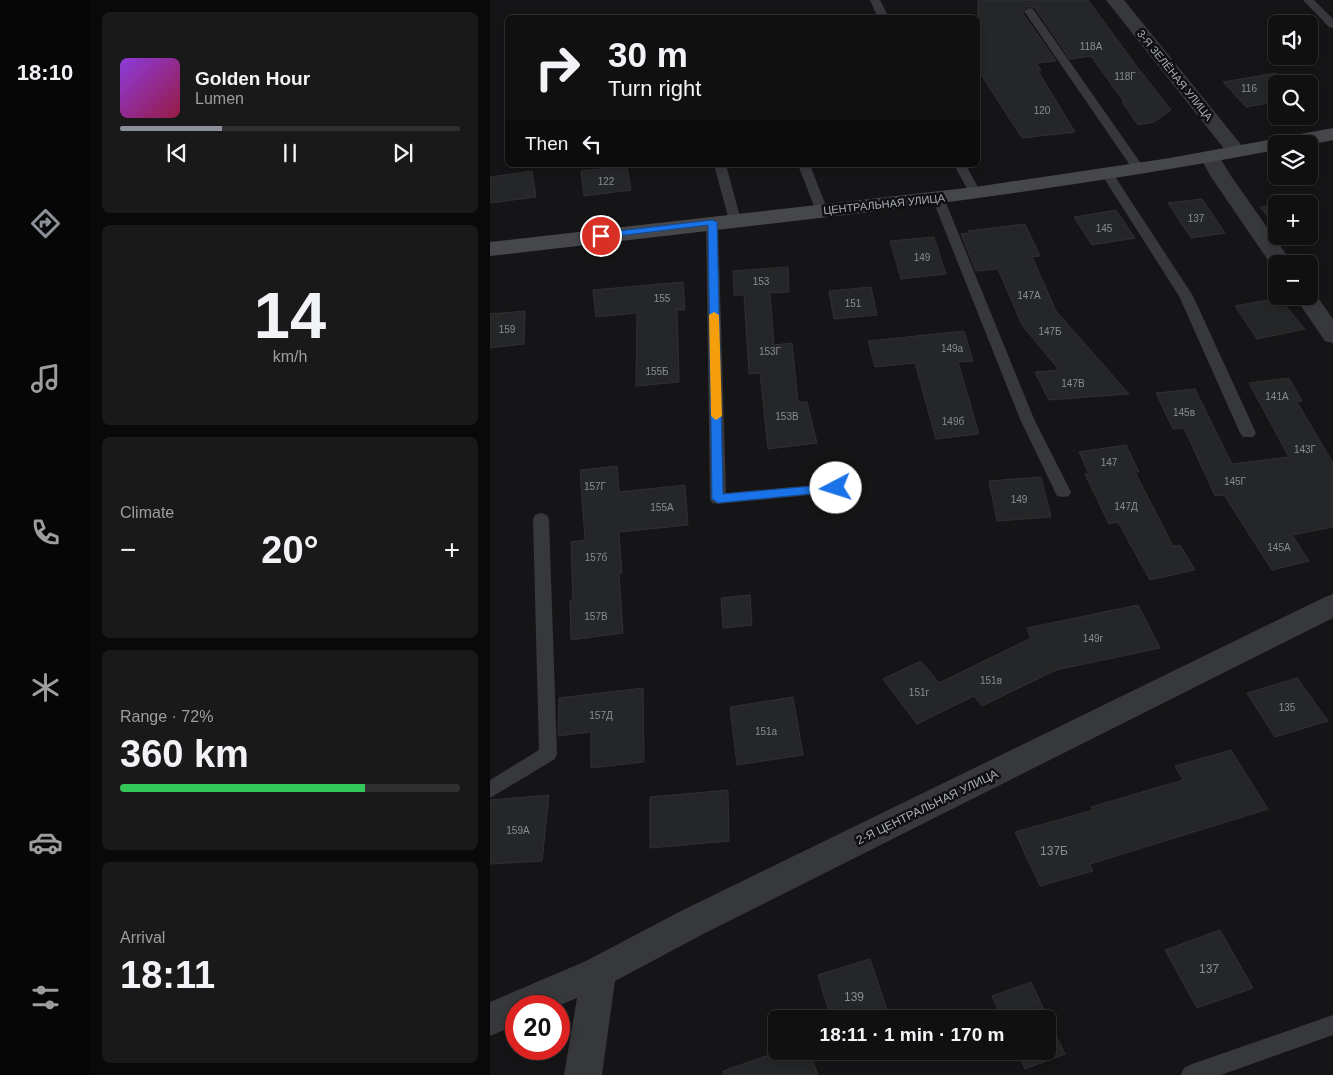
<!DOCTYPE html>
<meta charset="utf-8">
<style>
:root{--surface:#101011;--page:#19191a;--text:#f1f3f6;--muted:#9c9d9f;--line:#303031;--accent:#8c9099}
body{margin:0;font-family:Helvetica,sans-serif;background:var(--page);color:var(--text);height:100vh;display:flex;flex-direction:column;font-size:19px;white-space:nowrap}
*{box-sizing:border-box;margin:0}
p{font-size:16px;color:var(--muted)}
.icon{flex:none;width:28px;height:28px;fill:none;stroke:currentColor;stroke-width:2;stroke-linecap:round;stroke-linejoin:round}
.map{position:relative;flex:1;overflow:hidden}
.drawer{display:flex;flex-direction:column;gap:12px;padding:12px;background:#090909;width:400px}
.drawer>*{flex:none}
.guide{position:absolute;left:15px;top:15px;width:475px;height:152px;border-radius:8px;box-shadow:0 2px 8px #0003,0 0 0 1px var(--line);background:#101011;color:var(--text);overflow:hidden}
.fabs{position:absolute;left:778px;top:15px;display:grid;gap:10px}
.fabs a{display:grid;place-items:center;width:50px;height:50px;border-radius:8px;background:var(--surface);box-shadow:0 2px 8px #0003,0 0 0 1px var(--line);font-size:25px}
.speed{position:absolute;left:15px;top:995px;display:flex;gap:10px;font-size:25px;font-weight:700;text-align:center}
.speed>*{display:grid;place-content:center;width:65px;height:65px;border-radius:50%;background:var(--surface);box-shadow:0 2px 8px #0003,0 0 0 1px var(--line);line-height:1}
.speed .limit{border:8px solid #d22;background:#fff;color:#111}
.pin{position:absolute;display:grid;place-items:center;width:42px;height:42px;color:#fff;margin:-21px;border:2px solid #fff;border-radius:50%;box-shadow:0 1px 5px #0007}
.me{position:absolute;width:55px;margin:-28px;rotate:265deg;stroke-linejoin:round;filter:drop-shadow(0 0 4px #0008)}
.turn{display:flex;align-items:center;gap:18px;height:105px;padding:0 20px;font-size:22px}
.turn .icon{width:65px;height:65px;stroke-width:2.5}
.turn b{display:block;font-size:35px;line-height:42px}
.then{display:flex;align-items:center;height:48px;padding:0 20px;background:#0003;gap:10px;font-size:19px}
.big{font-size:38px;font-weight:800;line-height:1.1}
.drawer .card{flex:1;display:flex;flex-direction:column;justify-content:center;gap:8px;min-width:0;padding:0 18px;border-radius:8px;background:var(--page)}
.drawer .dial{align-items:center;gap:0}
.dial b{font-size:65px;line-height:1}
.song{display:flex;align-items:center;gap:15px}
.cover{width:60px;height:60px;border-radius:8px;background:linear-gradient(135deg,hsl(270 70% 55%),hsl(340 70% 35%))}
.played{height:5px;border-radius:2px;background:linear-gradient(90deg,var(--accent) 30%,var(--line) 30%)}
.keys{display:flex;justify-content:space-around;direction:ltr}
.heat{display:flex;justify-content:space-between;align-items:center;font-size:28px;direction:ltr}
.charge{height:8px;border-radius:4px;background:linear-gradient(90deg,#34c759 72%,var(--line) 0)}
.trip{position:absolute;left:278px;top:1010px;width:288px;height:50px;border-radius:8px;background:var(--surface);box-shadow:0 2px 8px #0003,0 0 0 1px var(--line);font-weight:800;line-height:50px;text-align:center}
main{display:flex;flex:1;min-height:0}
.dock{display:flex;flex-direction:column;width:90px;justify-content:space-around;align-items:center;background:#060607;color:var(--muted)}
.dock .icon{width:35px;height:35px}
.dock .on{color:var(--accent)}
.dock b{font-size:22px;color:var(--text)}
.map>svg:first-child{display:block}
</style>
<main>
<nav class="dock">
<b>18:10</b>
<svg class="icon on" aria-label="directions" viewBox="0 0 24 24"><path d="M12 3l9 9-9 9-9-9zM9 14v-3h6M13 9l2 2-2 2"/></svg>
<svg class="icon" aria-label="music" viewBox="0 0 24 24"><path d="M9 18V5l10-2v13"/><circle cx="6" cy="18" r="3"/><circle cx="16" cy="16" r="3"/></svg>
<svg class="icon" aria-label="phone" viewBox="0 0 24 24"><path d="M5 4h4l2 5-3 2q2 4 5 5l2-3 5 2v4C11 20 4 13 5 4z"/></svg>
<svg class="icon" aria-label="climate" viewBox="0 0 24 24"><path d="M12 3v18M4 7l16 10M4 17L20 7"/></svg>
<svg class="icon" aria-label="car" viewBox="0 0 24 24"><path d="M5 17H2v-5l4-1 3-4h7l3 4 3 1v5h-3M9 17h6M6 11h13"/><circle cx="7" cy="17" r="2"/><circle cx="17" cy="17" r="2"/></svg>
<svg class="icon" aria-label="filters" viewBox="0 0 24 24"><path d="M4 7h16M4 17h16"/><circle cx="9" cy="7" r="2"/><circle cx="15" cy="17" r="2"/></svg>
</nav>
<section class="drawer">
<div class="card">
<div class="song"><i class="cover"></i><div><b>Golden Hour</b><p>Lumen</p></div></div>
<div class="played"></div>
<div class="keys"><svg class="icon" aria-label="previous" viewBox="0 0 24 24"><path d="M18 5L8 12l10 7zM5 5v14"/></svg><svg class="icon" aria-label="pause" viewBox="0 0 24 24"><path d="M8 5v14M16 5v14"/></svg><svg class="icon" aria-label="next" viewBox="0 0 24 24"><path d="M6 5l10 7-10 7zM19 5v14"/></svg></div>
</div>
<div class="card dial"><b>14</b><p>km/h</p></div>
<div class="card"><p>Climate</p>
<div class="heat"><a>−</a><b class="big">20°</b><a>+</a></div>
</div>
<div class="card"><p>Range · 72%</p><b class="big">360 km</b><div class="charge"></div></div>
<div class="card"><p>Arrival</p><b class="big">18:11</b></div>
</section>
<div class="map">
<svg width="843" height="1075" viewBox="0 0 843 1075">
<rect width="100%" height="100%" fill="#151517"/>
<g fill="#252628" stroke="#303033">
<polygon points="488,0 598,0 645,64 681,110 664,122 648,125 632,102 634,102 601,56 580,59 545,8 538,6 532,12 566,61 546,63 551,70 548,71 585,132 532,138 488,70"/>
<polygon points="786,73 786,102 756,107 733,82"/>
<polygon points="137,166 141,190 94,196 91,171"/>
<polygon points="42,171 46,197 0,203 0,177"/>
<polygon points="712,199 735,233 701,238 678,203"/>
<polygon points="786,205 786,227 770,207"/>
<polygon points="626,210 645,238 602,245 584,217"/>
<polygon points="535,224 550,256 542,257 566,311 639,394 559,400 545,372 569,370 532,325 508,269 486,271 471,234 479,233 478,231"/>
<polygon points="444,237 456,274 411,279 400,241"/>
<polygon points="298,267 299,292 280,293 284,345 302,343 308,402 317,402 327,443 278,449 270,373 259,374 254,295 244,295 243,271"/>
<polygon points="193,282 195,310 187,310 189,382 146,386 147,313 106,317 103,290"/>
<polygon points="381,287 387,315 344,319 339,291"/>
<polygon points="789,298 815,329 767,339 745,306"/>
<polygon points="35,311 34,344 0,348 0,314"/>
<polygon points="474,331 483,361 468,362 489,434 446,439 425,363 385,367 378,341"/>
<polygon points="799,378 812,401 807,402 843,463 843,527 802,535 819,561 782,570 734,495 725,496 694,428 683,429 666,393 705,389 742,464 799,457 759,383"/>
<polygon points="636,445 649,472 645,472 683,546 690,545 705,570 660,580 628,522 619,524 595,474 599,474 589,452"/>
<polygon points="127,466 129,492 195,485 198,525 129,532 132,573 129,573 133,633 81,640 80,600 83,600 81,542 95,540 90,470"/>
<polygon points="551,477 561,517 507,521 499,481"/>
<polygon points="260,595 262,625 233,628 231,598"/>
<polygon points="648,605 670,648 566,670 492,706 484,696 427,724 393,679 431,661 449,683 541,638 537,628"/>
<polygon points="807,678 838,721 785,737 757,693"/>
<polygon points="153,688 154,762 101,768 101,732 68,736 69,698"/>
<polygon points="303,697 313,755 247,765 240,707"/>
<polygon points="741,750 778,809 600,864 603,871 550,886 525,832 603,810 601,807 693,780 685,766"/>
<polygon points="238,790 239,841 160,848 160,797"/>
<polygon points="59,795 52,861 0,864 0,800"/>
<polygon points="730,930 763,988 707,1008 675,950"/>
<polygon points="380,959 400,1019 341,1019 328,975"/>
<polygon points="541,982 575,1054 535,1069 527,1051 556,1051 556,1019 512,1019 502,996"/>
<polygon points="290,1051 319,1051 328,1075 234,1075 233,1071"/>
</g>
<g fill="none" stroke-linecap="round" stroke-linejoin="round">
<g fill="#37383b" fill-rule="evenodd">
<polygon points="380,0 390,0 399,18 388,18"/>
<polygon points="813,0 824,0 843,19 843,28 839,27"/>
<polygon points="539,8 543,9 652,165 654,168 652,171 644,171 534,11"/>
<polygon points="224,165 236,165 251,220 250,223 245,224 239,220"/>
<polygon points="308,165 320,165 338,211 337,214 332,215 326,211"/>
<polygon points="464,165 476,165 491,193 489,196 481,196"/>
<polygon points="616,168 622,172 703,296 766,433 763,437 753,437 750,433 689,296 610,172"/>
<polygon points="448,194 454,198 544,419 581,492 579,496 573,497 567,496 530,419 442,198"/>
<polygon points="222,218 228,222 236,493 346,483 352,484 354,488 352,492 228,504 222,503 220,499 216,222"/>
<polygon points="51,513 57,515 59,519 67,754 65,759 0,798 0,780 49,750 43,519 45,515"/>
<polygon points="843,1015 843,1035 731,1075 691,1075 694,1068 702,1064"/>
</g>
<g fill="#37383b" fill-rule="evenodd">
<polygon points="616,0 634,0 753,147 756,151 753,155 746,157 739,155"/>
<polygon points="720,151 727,153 741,176 803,264 786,264 786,269 784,269 721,177 710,157 713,153"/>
<polygon points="819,290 823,291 843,319 843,343 835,341 804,296 819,296"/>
<polygon points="843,594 843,618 215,933 125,981 112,1075 74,1075 87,998 68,1006 26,1006 26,1025 0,1036 0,1002 96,961 191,911 833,598"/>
</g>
<path fill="#45474b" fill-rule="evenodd" d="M843,128V140L819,145L786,144V150C526,200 263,225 0,256V242L485,187L680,158Z"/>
</g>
<polygon fill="#1a73e8" stroke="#114b97" points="222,220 227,222 233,494 346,484 350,486 351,488 350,491 228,503 222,499 218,225 111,238 107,236 111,233"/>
<polygon fill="#f59e0b" points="224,312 229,315 232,416 226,420 221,416 219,315"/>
<g text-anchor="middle" stroke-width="5" stroke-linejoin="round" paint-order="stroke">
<g font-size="10" fill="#888c92">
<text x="601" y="50">118А</text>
<text x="635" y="80">118Г</text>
<text x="759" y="92">116</text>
<text x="552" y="114">120</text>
<text x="116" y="185">122</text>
<text x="706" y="222">137</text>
<text x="614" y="232">145</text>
<text x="432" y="261">149</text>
<text x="271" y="285">153</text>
<text x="539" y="299">147А</text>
<text x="172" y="302">155</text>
<text x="363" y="307">151</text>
<text x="17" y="333">159</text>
<text x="560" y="335">147Б</text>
<text x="462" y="352">149а</text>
<text x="280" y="355">153Г</text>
<text x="167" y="375">155Б</text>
<text x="583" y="387">147В</text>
<text x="787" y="400">141А</text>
<text x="694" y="416">145в</text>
<text x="297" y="420">153В</text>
<text x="463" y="425">149б</text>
<text x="815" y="453">143Г</text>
<text x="619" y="466">147</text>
<text x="745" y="485">145Г</text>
<text x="105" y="490">157Г</text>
<text x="529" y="503">149</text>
<text x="636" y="510">147Д</text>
<text x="172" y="511">155А</text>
<text x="789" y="551">145А</text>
<text x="106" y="561">157б</text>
<text x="106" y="620">157В</text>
<text x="603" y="642">149г</text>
<text x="501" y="684">151в</text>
<text x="429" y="696">151г</text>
<text x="797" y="711">135</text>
<text x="111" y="719">157Д</text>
<text x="276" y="735">151а</text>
<text x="28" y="834">159А</text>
</g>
<g font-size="11" fill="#a9aeb5" stroke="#101012">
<text transform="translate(685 75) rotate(51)" y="4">3-Я ЗЕЛЁНАЯ УЛИЦА</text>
<text transform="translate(394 204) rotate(-6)" y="4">ЦЕНТРАЛЬНАЯ УЛИЦА</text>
</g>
<g font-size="12" fill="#a9aeb5" stroke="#101012">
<text transform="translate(437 807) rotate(-26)" y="4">2-Я ЦЕНТРАЛЬНАЯ УЛИЦА</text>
</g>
<g font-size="12" fill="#888c92">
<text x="564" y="855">137Б</text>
<text x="719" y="973">137</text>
<text x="364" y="1001">139</text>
</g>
</g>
</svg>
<div class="fabs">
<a><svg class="icon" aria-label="sound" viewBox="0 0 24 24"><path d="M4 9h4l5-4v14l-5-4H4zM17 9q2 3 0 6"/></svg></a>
<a><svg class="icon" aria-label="search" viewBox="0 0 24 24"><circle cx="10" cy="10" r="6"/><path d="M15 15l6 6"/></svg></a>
<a><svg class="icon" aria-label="layers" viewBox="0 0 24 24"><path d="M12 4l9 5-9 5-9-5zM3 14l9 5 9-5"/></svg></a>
<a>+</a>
<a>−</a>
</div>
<div class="speed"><div class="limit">20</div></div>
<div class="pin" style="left:111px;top:236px;background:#d93025"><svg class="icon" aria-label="arrive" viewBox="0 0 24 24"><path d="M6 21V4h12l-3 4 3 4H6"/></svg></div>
<svg class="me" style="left:346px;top:488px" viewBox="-20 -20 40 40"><circle r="19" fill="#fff"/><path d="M0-13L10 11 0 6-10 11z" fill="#1a73e8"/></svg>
<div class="trip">18:11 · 1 min · 170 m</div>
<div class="guide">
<div class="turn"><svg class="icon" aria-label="right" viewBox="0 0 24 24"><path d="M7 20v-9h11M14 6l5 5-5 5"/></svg><div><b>30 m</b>Turn right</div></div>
<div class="then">Then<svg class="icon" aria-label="left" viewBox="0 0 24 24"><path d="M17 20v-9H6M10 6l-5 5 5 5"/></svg></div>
</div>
</div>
</main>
